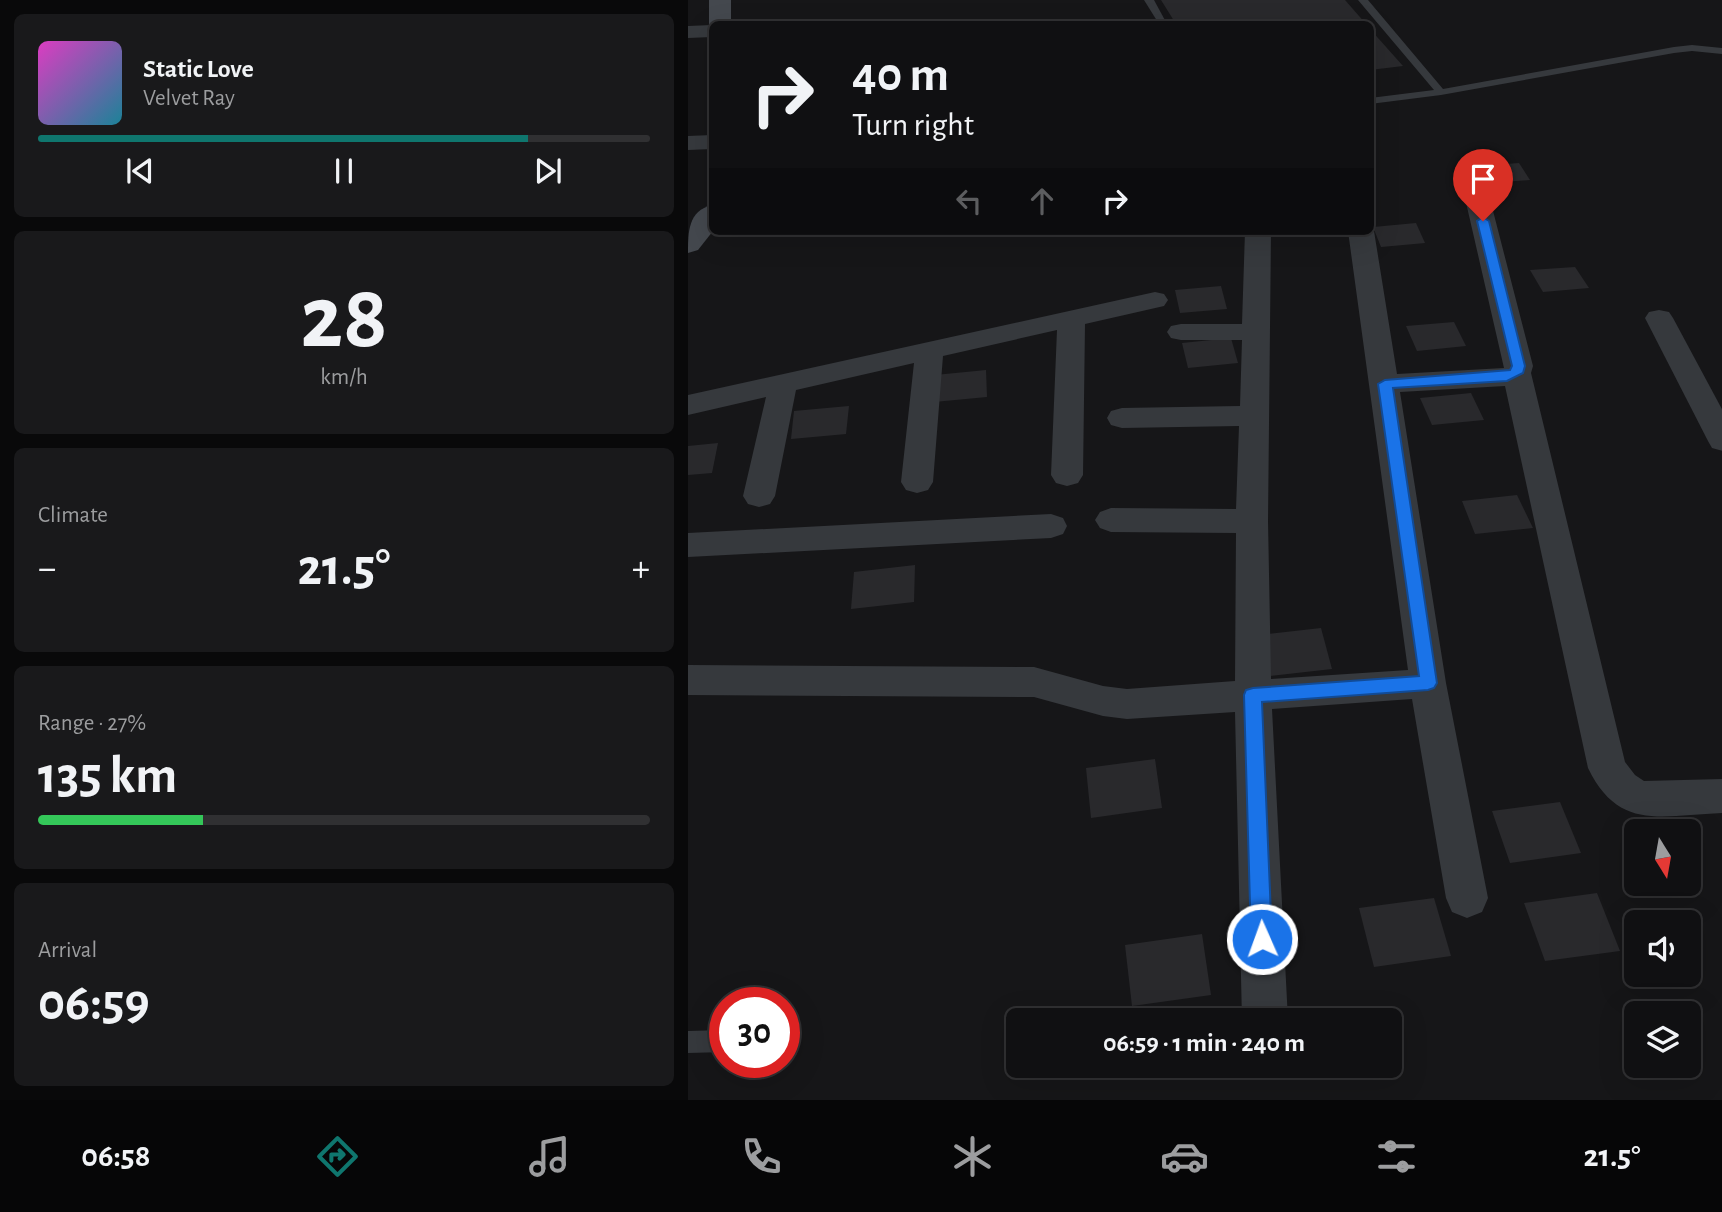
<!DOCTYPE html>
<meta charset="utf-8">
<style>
:root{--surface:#101012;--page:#19191b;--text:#f1f3f6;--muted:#9c9d9f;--line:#303032;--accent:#0f766e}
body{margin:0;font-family:"Alegreya Sans",sans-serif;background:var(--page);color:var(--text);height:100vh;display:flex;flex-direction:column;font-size:26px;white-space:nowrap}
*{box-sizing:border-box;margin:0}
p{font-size:23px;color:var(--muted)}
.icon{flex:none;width:38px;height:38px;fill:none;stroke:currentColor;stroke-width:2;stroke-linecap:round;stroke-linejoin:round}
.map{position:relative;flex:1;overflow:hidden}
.details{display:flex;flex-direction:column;gap:14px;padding:14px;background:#09090a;width:688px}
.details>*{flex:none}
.guide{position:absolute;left:21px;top:21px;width:665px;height:214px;border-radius:10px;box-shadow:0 7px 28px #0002,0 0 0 2px var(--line);background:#101012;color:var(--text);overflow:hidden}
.needle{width:46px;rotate:169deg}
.controls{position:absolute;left:936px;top:819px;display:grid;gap:14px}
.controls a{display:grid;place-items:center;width:77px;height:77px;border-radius:10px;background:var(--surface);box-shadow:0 7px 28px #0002,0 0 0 2px var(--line);font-size:35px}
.speed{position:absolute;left:21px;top:987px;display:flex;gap:14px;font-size:35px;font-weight:700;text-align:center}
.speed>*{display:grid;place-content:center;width:91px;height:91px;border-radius:50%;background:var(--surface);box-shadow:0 7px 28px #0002,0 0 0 2px var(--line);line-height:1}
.speed .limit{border:10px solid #d22;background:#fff;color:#111}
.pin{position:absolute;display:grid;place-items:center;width:60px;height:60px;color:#fff;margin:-72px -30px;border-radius:50% 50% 50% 0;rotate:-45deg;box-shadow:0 0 7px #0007}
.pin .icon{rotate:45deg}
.me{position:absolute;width:77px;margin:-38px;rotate:358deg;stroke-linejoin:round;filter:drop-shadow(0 0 5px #0008)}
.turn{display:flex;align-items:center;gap:24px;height:147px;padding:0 28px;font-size:32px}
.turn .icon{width:91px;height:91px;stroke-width:2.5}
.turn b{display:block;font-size:49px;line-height:60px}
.lanes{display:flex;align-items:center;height:66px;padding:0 28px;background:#0003;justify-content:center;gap:35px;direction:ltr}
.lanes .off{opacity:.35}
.big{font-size:52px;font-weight:700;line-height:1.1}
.details .tile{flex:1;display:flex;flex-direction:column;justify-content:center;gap:10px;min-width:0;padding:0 24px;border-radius:10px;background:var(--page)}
.details .dial{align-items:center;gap:0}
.dial b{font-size:91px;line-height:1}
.song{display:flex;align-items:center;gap:21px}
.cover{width:84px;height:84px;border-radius:10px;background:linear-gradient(135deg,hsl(310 70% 55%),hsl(190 70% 35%))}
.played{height:7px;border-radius:4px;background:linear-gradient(90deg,var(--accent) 80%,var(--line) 80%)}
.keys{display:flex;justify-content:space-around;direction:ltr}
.heat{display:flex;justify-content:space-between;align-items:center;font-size:38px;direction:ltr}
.charge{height:10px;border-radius:5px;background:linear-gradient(90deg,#34c759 27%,var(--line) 0)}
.trip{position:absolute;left:318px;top:1008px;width:396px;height:70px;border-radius:10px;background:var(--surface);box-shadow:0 7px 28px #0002,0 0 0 2px var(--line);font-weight:700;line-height:70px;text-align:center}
.dock{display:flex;height:112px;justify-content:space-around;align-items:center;background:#060607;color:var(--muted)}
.dock .icon{width:49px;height:49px}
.dock .active{color:var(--accent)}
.dock b{font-size:32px;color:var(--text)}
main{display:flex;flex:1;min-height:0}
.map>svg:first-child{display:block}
</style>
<main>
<section class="details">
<div class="tile">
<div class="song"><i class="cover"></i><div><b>Static Love</b><p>Velvet Ray</p></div></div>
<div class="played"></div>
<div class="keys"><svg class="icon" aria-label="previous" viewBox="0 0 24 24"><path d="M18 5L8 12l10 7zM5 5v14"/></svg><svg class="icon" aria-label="pause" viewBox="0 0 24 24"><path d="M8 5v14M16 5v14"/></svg><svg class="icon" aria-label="next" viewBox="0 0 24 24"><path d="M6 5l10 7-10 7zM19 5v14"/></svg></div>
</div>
<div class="tile dial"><b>28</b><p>km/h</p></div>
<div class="tile"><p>Climate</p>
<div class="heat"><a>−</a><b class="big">21.5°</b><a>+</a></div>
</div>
<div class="tile"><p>Range · 27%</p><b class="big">135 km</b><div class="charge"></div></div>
<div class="tile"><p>Arrival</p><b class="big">06:59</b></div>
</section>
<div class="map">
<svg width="1035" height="1100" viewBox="0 0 1035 1100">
<rect width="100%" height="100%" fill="#161618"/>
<g fill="#29292c">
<polygon points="473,0 657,0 678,24 488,24"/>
<polygon points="682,29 715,66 682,70"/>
<polygon points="831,163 842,180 801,183 791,166"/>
<polygon points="728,223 737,243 693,247 685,227"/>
<polygon points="887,267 901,288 855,292 842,270"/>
<polygon points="533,286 539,309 492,313 487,290"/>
<polygon points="766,322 778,346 729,351 718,326"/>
<polygon points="543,338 550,363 500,368 494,343"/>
<polygon points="298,370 299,397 246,402 247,375"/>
<polygon points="783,393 796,420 744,425 732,398"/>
<polygon points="161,406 158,434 103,439 106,411"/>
<polygon points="30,443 24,473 0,475 0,446"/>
<polygon points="829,495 845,528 787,534 774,501"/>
<polygon points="227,565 226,602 163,609 166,572"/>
<polygon points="633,628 644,669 581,676 571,635"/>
<polygon points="467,759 474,808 403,818 398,768"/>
<polygon points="872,802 893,853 822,863 804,811"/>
<polygon points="909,893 932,951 857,961 836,903"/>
<polygon points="746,898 763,956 686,967 671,908"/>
<polygon points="514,934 523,995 444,1006 437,945"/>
</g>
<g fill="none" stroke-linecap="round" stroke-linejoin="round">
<g fill="#36393d" fill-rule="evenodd">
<polygon points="456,0 466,0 479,24 471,24"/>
<polygon points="670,0 680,0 755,89 986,47 1004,45 1035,48 1035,54 1004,51 986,53 753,95 682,104 682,98 746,90"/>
<polygon points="37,1030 37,1052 0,1053 0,1031"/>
</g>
<g fill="#36393d" fill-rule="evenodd">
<polygon points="24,25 24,37 0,38 0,26"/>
<polygon points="24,135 24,149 0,150 0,136"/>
<path d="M783,165L791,167L795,172L845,366L843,373L937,762L947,775L956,781L1035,779V813C974,815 931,832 900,768L817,386L712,392L758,683L800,898L794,912L779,918L764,912L758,898L724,699L584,709L600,1020H554L547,712L439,719L415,716L346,697L0,695V665L346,667L415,686L439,689L547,681L548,533L423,532L412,528L407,520L412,512L423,508L548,509L551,426L434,428L423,425L419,418L423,411L434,408L552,406L554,340H493L483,338L479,332L483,326L493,324H554L557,231H583L580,521L583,679L720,670L660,231H682V227L686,231L709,374L816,368L771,172L775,167Z"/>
<polygon points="467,292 476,294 480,300 476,306 397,324 395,475 390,483 379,486 368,483 363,475 369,330 255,356 245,482 240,490 229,493 218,490 213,482 226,363 108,390 87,496 82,504 71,507 60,504 55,496 78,397 0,415 0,395"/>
<polygon points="971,310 981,312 985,318 1035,411 1035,451 1024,448 1020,441 957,318 961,312"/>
<polygon points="363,514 375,518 379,526 375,534 363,538 0,557 0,533"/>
</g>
<g fill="#44484e" fill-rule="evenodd">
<polygon points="21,0 43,0 43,24 24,24 24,29 21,24"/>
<path d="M24,205L25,231L10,250L0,253C0,232 0,211 24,205Z"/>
</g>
</g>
<polygon fill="#1a73e8" stroke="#114b97" stroke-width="2" points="795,217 801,221 837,366 835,373 819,381 705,388 749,683 746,688 740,690 574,702 584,939 581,946 574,949 566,946 563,939 556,695 558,690 565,688 731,676 690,384 697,380 822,370 824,366 789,221"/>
</svg>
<div class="controls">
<a><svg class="needle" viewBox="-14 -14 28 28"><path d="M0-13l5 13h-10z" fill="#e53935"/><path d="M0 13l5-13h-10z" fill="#9c9d9f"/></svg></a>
<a><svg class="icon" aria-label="sound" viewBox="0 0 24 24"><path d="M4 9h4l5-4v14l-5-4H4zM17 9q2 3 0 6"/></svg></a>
<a><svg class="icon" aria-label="layers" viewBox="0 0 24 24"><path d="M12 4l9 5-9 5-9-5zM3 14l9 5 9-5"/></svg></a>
</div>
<div class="speed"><div class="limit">30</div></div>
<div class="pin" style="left:795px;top:221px;background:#d93025"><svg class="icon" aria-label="arrive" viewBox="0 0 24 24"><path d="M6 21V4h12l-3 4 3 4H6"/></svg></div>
<svg class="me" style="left:574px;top:939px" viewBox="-20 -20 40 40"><circle r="17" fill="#1a73e8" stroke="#fff" stroke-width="3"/><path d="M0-11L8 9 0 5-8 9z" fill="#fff"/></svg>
<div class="trip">06:59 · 1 min · 240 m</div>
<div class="guide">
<div class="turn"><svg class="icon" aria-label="right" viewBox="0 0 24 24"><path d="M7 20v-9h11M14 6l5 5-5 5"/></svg><div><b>40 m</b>Turn right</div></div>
<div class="lanes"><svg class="icon off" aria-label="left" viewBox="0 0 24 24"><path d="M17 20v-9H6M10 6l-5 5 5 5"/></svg><svg class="icon off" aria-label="ahead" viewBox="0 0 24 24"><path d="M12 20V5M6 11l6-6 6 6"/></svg><svg class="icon" aria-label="right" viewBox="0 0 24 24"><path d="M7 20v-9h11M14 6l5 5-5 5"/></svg></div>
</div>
</div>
</main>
<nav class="dock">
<b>06:58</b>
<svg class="icon active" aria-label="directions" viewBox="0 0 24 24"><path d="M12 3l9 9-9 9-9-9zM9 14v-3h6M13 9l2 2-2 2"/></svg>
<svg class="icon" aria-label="music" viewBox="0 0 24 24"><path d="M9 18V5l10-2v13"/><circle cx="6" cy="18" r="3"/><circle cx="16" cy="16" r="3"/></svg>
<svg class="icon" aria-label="phone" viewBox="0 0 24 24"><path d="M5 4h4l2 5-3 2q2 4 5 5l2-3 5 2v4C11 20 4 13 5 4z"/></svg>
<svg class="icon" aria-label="climate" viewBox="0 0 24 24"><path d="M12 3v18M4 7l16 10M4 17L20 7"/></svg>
<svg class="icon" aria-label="car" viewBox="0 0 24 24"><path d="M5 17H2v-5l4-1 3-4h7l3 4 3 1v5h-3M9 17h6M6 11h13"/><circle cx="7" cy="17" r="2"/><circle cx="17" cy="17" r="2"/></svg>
<svg class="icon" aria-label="filters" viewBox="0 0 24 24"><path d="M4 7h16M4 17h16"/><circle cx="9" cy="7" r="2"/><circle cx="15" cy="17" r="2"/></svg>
<b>21.5°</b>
</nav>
